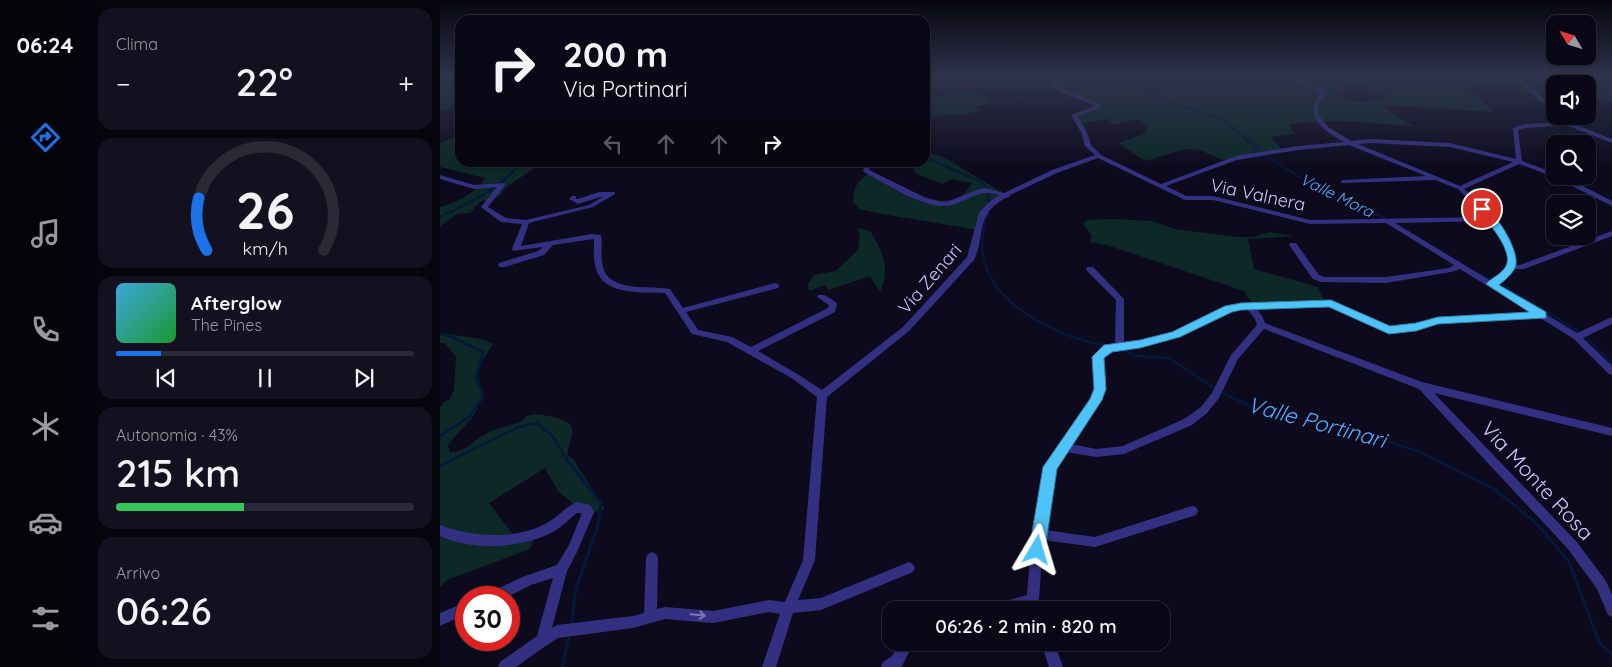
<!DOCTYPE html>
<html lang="it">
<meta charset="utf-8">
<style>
:root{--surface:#0a0816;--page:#13111f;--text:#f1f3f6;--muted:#999aa1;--line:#2a2935;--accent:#1a73e8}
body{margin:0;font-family:Quicksand,sans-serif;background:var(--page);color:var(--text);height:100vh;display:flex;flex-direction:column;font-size:19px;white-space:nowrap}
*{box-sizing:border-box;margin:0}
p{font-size:16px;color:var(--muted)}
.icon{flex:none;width:28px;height:28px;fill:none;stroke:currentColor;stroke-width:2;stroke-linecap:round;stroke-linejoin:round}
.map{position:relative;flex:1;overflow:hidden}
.drawer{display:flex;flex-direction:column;gap:8px;padding:8px;background:#06040c;width:350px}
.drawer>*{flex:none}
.banner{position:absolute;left:15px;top:15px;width:475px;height:152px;border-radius:15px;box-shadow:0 1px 4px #0004,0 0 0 1px var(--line);background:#0a0816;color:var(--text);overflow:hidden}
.needle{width:32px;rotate:308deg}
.controls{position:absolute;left:1106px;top:15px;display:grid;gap:10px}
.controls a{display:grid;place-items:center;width:50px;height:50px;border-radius:10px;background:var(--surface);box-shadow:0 1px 4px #0004,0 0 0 1px var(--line);font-size:25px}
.speed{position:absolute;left:15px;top:586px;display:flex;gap:10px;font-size:25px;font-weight:700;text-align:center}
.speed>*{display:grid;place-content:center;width:65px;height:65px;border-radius:50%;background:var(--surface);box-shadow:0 1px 4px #0004,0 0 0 1px var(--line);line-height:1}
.speed .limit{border:8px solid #d22;background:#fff;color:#111}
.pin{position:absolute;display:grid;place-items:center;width:42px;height:42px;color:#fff;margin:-21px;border:2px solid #fff;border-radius:50%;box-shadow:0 1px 5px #0007}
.me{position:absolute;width:55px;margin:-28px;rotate:7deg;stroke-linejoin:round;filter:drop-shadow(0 0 4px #0008)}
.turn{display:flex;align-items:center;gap:18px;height:105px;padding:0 25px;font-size:22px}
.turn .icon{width:65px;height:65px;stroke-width:2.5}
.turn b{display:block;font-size:35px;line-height:42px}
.lanes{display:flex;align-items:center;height:48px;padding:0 25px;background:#0003;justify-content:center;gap:25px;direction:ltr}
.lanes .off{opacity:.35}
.big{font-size:38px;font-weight:600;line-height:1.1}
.drawer .card{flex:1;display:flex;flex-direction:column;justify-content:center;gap:8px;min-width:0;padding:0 18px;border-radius:15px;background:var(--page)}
.drawer .dial{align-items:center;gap:0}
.dial svg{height:130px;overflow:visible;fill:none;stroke:var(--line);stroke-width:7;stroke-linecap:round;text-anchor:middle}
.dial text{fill:var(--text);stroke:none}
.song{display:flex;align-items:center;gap:15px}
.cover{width:60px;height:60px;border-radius:8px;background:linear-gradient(135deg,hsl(200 70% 55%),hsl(130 70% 35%))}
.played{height:5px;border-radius:2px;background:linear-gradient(90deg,var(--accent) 15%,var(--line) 15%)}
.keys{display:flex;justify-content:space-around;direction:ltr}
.heat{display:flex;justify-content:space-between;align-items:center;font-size:28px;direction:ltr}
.charge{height:8px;border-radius:4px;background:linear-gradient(90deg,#34c759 43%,var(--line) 0)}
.trip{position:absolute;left:442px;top:601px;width:288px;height:50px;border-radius:15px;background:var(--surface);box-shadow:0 1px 4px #0004,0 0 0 1px var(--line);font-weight:600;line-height:50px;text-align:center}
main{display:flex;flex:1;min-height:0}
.tabs{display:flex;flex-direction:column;width:90px;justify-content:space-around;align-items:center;background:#040309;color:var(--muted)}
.tabs .icon{width:35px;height:35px}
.tabs .selected{color:var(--accent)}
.tabs b{font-size:22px;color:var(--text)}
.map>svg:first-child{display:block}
</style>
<main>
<nav class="tabs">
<b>06:24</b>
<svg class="icon selected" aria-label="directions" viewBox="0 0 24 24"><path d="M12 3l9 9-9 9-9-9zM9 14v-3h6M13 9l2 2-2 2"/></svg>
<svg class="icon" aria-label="music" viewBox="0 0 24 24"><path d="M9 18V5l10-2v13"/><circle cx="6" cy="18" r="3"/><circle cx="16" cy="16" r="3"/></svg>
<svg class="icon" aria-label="phone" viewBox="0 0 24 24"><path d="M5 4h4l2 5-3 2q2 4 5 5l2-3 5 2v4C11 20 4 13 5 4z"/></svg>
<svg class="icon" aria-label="climate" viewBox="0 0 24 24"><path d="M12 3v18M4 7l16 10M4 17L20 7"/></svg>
<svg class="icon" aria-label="car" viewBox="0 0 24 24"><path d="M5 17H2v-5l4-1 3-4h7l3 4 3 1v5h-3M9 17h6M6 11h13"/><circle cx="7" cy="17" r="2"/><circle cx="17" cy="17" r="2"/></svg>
<svg class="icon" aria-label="filters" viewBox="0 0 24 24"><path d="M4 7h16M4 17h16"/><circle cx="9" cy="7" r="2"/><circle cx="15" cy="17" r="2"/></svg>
</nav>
<section class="drawer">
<div class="card"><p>Clima</p>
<div class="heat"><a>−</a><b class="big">22°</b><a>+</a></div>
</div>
<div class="card dial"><svg viewBox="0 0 100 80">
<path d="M14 69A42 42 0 1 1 86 69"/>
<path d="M14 69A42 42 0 0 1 9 37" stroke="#1a73e8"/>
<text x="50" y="56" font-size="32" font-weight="700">26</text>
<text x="50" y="72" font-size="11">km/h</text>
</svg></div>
<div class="card">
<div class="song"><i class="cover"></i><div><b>Afterglow</b><p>The Pines</p></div></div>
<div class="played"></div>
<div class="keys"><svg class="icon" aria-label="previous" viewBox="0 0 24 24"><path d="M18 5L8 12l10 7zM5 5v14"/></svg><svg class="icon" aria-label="pause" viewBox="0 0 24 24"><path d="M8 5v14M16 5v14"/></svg><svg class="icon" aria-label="next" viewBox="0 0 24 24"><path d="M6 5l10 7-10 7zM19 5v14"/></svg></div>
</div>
<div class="card"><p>Autonomia · 43%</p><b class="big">215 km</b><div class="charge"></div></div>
<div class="card"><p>Arrivo</p><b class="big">06:26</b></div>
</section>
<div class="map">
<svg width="1172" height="667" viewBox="0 0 1172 667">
<rect width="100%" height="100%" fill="#0d0a1d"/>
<g fill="#0c2827" fill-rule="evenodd">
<polygon points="0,75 20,75 20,107 0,111"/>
<path d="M626,75H1172V102L1154,99L1157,108L1148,106V84H1115L1109,79L1093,82L1027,87L1054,112L945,105L947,110L973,126L902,121L848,124L855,134L830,137L844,151L782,160L760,150L746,149L705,161L678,143L705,134L708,126L697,119L673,125L666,119L641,124L636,116L656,110L661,105L618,87L616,81ZM918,82L946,95L947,96C922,105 914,104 892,92Z"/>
<polygon points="530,90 552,103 534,107 540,111 519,115 485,116 485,98 504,96"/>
<path d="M20,136V162L101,163L64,189C59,200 51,200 41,201L30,213L17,214L0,226V207C14,204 39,191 45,178L0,167V143Z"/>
<path d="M485,150L507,159L568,196L552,206L538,230L442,214L419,209L413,202C414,187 417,181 429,173C450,182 502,212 522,196C526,193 529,187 532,183L511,179L502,184L475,173L472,166L463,163L485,162Z"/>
<polygon points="673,219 712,221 735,229 797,237 813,237 830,232 854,236 808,239 814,269 878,287 885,302 812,303 804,291 667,245 650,242 652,236 643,224 647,220"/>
<path d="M417,228L430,231C443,252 451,269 440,292L430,276L389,290L385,285L369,291L368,284L374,275L396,271L418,250L420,235Z"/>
<path d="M0,333L41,339L53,344C49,351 41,360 39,368C35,383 48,388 37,409C30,424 16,432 8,446L10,452C23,453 33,442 44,435C55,428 69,427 81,421C84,419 87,415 90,415C97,413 106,416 113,417C141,423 131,433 127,455L133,459L165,509L141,515L131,502L118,491L105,468L49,503L76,538L94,537L90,549L7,580L0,587V408L4,402L10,399L14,390L16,357L5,343H0Z"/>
</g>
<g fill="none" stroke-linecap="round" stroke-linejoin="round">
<g stroke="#04183c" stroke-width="2">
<polyline points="676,75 721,99 782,119 819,150"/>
<polyline points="825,155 875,187 944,218"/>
<polyline points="485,157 541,182 547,188"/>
<polyline points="548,191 549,205"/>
<path d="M548,214C535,247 544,277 569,300"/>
<path d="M0,217C31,201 60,190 81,162"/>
<polyline points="1041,275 1053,281"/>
<polyline points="1062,285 1087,300"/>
</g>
<g stroke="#04183c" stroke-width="2.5">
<path d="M567,299C597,325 629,339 667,346"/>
<polyline points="1085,299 1139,332"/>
<polyline points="0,334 12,337 43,352 36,379 44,396 29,417 0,436"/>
<polyline points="1146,337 1172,364"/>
<polyline points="682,349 695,356 729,358 773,387"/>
<polyline points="783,393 812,407 851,417 881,420 977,451 998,461"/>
<polyline points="9,461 79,427 96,423 112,435 128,461"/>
</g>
<g stroke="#04183c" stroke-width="3">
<polyline points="127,460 161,503 158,525 136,589 131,625"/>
<polyline points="996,460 1053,488 1097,524 1129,562 1159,642 1172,655"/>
<polyline points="0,466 12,460"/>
<polyline points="122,667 130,633"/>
</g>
<g fill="#343081" fill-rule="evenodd">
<path d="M619,75H626L617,80V86L661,105L658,109L637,116L647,132L651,145L661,155L721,184L796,156L858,146L904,142C883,130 863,118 880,93L842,75H848L885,91L886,92L880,101L878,109L879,116L888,127L911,141L931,139L1010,143L1076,159L1073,128L1085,124L1123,122L1119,116H1125L1129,122L1172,139V143L1126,125L1085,128L1078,130L1082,161L1115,173V176H1123L1172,201V206L1114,177L1079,164L1024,189C1045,207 1057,216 1069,242C1072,250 1076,256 1075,265H1080L1172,231V236L1084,269H1073L1060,284L1057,285L1137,333L1172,317V324L1143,338L1172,366V375L1169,374L1134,339L1100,318L998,324L976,330L949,333L890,306L816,308L822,316L825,323L982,382L1172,428V436L994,393L1136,541L1166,581L1172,595V617L1168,615L1157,589L1128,549L979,389L824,329L798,359L779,398L767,413L752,425L684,454L656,457L626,452L615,468L605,530L655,537L752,506L756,507L758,511L756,515L655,547L603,540L599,600L602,610H590L589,607L579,610H550L552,606L556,604L587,595L592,534L605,467L652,399L655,389L653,357L665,346L675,344L676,300L647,271L646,269L647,267H653L684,299V343L700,341L733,333L786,307L801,303L891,300L950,327L976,324L998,318L1091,313L1020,269L1011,272L946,283L881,282L873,279L849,245L850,243H856L879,275L885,277H946L1009,268L1014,265L946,223L870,224L773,200H745L658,158L617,173L570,195L569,197C565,198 563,199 559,202C536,218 545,238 534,260L469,331L387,397L375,560L358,600L381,598L469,562L473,564L475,568L473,572L381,610L353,613L336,667H322L340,614L329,612L273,623L225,619L193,628L118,638L107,645L76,667H58L60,662L97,636L113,578L91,585L65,598H44L46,594L85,576L117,565L129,545L142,513H137C129,519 122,527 113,532C79,549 34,551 0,536V525C32,537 74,540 105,524C117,518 125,507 137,502L150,505L154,512L137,552L127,571L112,628L117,625L193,616L204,613L206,558L208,554L212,552L216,554L218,558L217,609L225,607L273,611L329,600L345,602L363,560L377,397L353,379L287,342L252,334L225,293C203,292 164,296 156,269C153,260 154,249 154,239L113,245L104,255L65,267H59L58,265L59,263L98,251L103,247L73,251L72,249L82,224L61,222L41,207L57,187L34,189L0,179V175L34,185L65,183V185L48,207L66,218L86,220L149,205L164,196L138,204L129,199L132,196H136V199H138L159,192H175V194L153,207L89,223L81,246L152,234L161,235C163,245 160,257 163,267C169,293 210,285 230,289L243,308L335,283L338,284L339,286L338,288L246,312L258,330L292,337L311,347L388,308L389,305L377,297L378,295H384L396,302L397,304L395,312L318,351L359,375L382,390L463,327L527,257L539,213L548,203L559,195C535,187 525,206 503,206C480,206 445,183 424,172L423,171L426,162H432L429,170L486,198L501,202L509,201L537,190L545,188L564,193L612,170L655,155L645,146L641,132L631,115L655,106L612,88L611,79ZM931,143L1010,147L1073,162L1020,186L918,144ZM909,145L986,176L903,180L901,181V183L995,180L1018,189L1047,217L870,220L773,196H746L726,186L797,160L858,150ZM1051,221C1056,230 1071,256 1067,265C1065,271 1058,276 1054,280L1051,281L955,223ZM801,309H807L815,319L817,325L791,355L772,393L761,407L744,419L683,446L656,449L631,444L661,400L665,389L663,358L670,351L700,347L739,337L792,311Z"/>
<path d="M1063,75C1080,74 1102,98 1115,108V113L1081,85Z"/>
<polygon points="26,602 26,614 0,626 0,613"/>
<polygon points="460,642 474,642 462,666 460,667 441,667 443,662 452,656"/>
<polygon points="601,642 614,642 623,667 609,667"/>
</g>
</g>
<defs><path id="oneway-shaft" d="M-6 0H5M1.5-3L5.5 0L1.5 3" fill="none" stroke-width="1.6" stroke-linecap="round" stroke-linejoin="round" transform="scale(1.25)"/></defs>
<use stroke="#7974ba" href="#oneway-shaft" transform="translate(258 615) rotate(5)"/>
<linearGradient id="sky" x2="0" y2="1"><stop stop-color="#070610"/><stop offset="0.45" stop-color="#2f334c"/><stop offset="1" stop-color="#2f334c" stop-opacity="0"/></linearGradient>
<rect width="1172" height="168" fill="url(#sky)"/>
<path fill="#4fc3f7" stroke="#337fa1" d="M1042,206C1056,211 1082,254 1075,268C1072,274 1064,281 1059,285L1106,312V318L998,324L976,331L949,334L889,307L801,310L792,312L740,337L700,348L672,352L664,358L666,389L662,400L617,469L605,550L602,556L597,558L591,556L589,550L603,467L650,399L654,389L652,357L664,345L700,340L732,332L785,306L801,303L891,300L950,326L976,323L998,317L1089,312L1046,284C1051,278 1062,274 1066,266C1074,250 1046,220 1037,209Z"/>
<g text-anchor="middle" stroke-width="5" stroke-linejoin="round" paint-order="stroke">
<g font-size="16" font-style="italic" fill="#54aeff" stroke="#0d0a1d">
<text transform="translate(897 195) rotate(26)" y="6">Valle Mora</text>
</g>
<g font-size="18" fill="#cdc6ff" stroke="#0d0a1d">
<text transform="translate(818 195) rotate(12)" y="6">Via Valnera</text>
<text transform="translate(490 279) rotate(-49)" y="6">Via Zenari</text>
</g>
<g font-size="21" fill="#cdc6ff" stroke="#0d0a1d">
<text transform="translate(1097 481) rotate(47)" y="7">Via Monte Rosa</text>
</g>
<g font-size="22" font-style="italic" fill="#54aeff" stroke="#0d0a1d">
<text transform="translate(877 422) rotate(15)" y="8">Valle Portinari</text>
</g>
</g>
</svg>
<div class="controls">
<a><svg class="needle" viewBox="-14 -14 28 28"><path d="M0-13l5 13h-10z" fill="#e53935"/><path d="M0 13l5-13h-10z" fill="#999aa1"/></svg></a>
<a><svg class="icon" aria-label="sound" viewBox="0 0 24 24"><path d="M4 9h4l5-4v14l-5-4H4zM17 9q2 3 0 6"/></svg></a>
<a><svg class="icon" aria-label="search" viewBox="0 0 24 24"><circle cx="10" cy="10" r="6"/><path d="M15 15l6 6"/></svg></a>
<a><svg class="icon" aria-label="layers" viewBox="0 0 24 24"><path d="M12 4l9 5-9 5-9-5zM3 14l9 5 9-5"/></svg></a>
</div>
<div class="speed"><div class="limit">30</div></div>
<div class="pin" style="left:1042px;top:209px;background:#d93025"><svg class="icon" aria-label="arrive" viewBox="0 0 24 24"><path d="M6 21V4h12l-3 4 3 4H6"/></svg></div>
<svg class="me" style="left:597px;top:550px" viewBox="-20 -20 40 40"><path d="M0-17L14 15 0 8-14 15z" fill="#4fc3f7" stroke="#fff" stroke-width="4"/></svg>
<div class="trip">06:26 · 2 min · 820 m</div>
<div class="banner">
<div class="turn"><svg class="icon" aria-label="right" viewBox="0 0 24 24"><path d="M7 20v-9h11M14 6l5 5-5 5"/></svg><div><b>200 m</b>Via Portinari</div></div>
<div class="lanes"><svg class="icon off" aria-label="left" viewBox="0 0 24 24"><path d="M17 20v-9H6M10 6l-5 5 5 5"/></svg><svg class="icon off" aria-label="ahead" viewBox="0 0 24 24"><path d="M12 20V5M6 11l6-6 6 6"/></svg><svg class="icon off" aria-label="ahead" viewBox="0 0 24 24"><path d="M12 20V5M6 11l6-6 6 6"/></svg><svg class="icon" aria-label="right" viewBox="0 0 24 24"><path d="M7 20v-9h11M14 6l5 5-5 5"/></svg></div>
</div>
</div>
</main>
